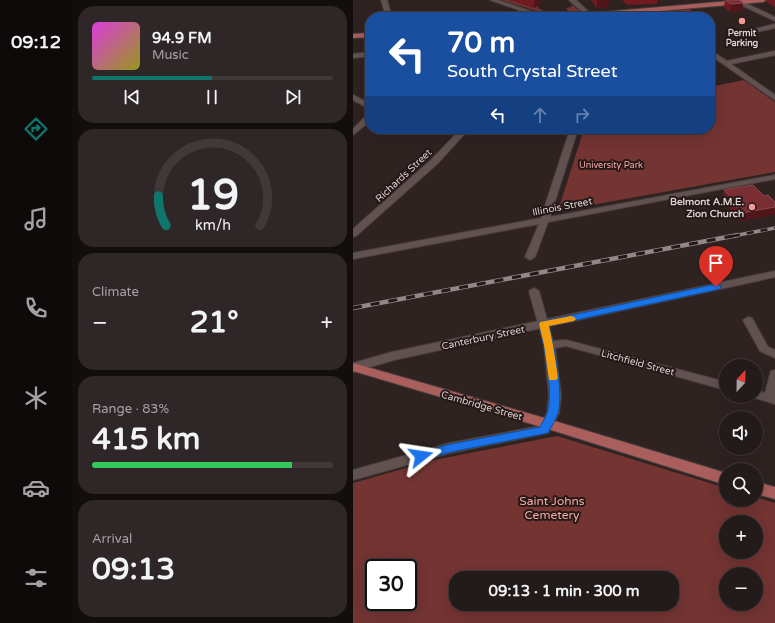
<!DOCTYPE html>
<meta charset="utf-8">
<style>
:root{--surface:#231a1a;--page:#2f2727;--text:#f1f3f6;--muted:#a3a1a2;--line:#403839;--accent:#0f766e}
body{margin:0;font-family:"Varela Round",sans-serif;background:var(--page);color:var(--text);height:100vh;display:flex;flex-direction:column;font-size:15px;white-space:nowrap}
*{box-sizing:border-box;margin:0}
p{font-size:13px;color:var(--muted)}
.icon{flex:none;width:22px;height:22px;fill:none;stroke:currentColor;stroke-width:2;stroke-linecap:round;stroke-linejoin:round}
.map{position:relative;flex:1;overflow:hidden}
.sheet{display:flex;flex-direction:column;gap:6px;padding:6px;background:#130e0e;width:281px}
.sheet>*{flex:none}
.hud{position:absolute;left:12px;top:12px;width:350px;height:122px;border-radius:16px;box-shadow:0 4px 16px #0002,0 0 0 1px var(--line);background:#1a4fa0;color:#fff;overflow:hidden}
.needle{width:26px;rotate:22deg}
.fabs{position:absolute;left:366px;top:359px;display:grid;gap:8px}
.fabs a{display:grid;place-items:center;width:44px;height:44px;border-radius:50%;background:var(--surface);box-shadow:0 4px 16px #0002,0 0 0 1px var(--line);font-size:20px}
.speed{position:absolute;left:12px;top:559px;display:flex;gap:8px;font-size:20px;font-weight:700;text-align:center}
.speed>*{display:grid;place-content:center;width:52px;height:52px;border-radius:50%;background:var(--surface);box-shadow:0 4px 16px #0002,0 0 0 1px var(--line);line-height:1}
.speed .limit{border:2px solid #111;border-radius:6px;background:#fff;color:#111}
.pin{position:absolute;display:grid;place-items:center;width:34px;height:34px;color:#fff;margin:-41px -17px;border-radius:50% 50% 50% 0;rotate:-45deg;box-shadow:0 0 4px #0007}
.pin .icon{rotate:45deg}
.me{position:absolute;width:44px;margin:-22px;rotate:75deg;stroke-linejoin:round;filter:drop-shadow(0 0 3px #0008)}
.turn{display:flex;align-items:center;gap:14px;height:84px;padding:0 16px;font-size:18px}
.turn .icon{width:52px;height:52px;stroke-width:2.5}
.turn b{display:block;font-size:28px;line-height:34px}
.lanes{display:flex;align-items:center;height:38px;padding:0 16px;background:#0003;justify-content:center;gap:20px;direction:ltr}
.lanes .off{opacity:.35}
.big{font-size:30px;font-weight:700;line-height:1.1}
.sheet .tile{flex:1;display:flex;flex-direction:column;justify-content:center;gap:6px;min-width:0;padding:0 14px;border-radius:16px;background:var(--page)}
.sheet .dial{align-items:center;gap:0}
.dial svg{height:104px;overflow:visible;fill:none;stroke:var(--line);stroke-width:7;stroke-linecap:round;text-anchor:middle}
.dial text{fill:var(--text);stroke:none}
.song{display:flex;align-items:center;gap:12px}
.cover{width:48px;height:48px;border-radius:6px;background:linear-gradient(135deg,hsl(300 70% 55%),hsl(60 70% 35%))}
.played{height:4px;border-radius:2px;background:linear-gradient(90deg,var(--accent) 50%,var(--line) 50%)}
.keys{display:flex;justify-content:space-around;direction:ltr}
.heat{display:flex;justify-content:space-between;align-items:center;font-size:22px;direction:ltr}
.charge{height:6px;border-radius:3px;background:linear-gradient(90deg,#34c759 83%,var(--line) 0)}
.trip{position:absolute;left:96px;top:571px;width:230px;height:40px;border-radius:16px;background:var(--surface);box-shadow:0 4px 16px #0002,0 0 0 1px var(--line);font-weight:700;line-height:40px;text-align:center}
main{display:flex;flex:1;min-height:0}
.tab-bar{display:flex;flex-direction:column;width:72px;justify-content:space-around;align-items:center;background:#0e0a0a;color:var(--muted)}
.tab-bar .icon{width:28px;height:28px}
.tab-bar .on{color:var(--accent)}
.tab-bar b{font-size:18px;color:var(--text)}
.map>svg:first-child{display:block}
</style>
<main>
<nav class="tab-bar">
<b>09:12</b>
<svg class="icon on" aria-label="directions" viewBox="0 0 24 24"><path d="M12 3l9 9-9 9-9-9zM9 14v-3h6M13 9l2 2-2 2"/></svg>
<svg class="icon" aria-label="music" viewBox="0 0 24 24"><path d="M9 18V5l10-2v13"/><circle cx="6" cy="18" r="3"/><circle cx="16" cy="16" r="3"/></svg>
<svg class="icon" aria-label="phone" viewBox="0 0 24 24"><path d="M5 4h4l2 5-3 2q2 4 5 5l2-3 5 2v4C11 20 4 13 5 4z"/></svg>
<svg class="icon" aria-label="climate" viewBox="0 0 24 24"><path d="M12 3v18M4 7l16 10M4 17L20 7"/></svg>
<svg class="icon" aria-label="car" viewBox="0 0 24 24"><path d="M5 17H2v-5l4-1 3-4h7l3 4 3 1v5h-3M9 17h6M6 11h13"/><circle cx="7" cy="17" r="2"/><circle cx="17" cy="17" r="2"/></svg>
<svg class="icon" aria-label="filters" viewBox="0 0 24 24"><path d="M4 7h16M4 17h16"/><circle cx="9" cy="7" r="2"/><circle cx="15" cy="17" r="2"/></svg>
</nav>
<section class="sheet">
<div class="tile">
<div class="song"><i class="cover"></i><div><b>94.9 FM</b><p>Music</p></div></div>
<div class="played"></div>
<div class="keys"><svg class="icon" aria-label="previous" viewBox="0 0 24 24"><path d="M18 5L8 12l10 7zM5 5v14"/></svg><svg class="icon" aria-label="pause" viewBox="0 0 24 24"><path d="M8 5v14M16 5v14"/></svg><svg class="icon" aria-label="next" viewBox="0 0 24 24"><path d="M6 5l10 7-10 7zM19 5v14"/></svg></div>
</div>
<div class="tile dial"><svg viewBox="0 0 100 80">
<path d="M14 69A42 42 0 1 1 86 69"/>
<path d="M14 69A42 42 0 0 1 8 46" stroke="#0f766e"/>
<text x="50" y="56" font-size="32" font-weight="700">19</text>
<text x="50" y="72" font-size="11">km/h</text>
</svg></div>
<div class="tile"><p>Climate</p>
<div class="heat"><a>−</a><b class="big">21°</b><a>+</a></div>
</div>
<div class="tile"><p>Range · 83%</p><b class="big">415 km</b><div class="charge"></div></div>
<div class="tile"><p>Arrival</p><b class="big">09:13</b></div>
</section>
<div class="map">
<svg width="422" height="623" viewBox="0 0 422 623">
<rect width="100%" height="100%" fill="#2f2322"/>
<g fill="#733432" fill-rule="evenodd">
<polygon points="149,0 156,0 184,6 188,10 200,13 216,12 213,8 219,7 218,4 229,13 197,15"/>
<polygon points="337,9 343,16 314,17 308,12"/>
<polygon points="391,80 422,102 422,172 205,211 231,129 357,129 357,87"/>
<path d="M204,436L373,488V500H403V497L422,503V623H0V483L81,460ZM373,522H403V552H373ZM21,568H55V602H21ZM373,574H403V604H373ZM103,578H319V604H103Z"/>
</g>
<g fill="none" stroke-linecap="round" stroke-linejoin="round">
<defs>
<g id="street">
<polygon points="28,0 34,0 39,17 33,17"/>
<polygon points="137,0 145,0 195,17 186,17"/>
<polygon points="386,0 422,17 422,21 384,3 383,2"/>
<polygon points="297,9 301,9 312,17 305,17 297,11"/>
<polygon points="422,24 422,28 384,36 381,34"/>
<polygon points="357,50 374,61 422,51 422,55 378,64 422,95 422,100 357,55"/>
<polygon points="17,52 17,56 0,58 0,54"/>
<polygon points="0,95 17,104 17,109 0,100"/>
<polygon points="14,115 17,115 17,121 0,135 0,129"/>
<polygon points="108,129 116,129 84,164 3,236 0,237 0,229 78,160"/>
<polygon points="217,129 225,129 197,217 422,175 422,179 195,222 182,257 177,260 172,257 186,224 0,259 0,253 188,218"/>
<polygon points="181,288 186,291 200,341 213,340 373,382 373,390 213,346 202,348 208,395 206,413 195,433 97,453 0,480 0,470 97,443 187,426 194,413 196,395 191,345 176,291"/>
<polygon points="395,317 399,318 415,347 422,350 422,358 407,351 390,320"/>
<polygon points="422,370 422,404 399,397 403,396 403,390 412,393 417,374 418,371"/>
</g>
<g id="secondary">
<polygon points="216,0 223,0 239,15 234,16"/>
<polygon points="422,271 422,277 41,360 0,372 0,363 39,352"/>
</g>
<g id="primary">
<polygon points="388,0 413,0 410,2 238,17 212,17 215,15"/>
<polygon points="17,33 17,37 0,38 0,34"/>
<polygon points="0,363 195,419 373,473 373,485 192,428 0,371"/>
<polygon points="403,482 422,487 422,499 403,494"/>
</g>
</defs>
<use href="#street" stroke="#493f3e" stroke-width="2"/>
<use href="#secondary" stroke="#493f3e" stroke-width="2"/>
<use href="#primary" stroke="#493f3e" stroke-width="2"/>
<use href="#street" fill="#615251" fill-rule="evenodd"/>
<use href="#secondary" fill="#615251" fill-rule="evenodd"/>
<use href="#primary" fill="#aa5f5d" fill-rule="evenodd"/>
<defs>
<polyline id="rail-far1" points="380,236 422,228"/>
<polyline id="rail" points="0,308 385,235"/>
</defs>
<use href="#rail-far1" stroke="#928887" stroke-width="3.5"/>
<use href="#rail" stroke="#928887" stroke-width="4.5"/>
<use href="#rail-far1" stroke="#251918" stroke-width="2.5" stroke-dasharray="7" stroke-linecap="butt"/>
<use href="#rail" stroke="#251918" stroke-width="3" stroke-dasharray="9" stroke-linecap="butt"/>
</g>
<g fill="#701a21">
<polygon points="156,0 186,0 186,5 181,8"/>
<polygon points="238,0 256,0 255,7 244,8"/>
<polygon points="269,0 304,0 304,4 274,5"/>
<polygon points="372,0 386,0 390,3 389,11 377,12 371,7"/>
<polygon points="413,0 422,0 422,7 413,2"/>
<polygon points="371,190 411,196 422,202 422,214 388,221 375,207 376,203 370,197"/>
</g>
<g fill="#51151a">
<polygon points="181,0 186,0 186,5 181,8"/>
<polygon points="244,0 256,0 255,7 244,8"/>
<polygon points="390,3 389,11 377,12 378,4"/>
<polygon points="422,207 422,214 388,221 389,213"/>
</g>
<g fill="#7b2d34" stroke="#8a474c">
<polygon points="372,0 386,0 390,3 378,4"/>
<polygon points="400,185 411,196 415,195 422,202 422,207 389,213 376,200 380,199 371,190"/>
</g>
<path fill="#1a73e8" stroke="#114b97" d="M363,284L367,285L368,287L367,289L196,326C201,347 211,393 205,413C203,420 198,427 195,433L98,452L68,460L64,459L62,456L64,453L98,444L187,427C189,422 193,418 194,413C201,392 191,346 186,324L187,322Z"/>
<polygon fill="#f59e0b" points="218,316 221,317 223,319 221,321 196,326 200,345 205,378 203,380 196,380 191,345 186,324 187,322"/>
<g fill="#f59b96" stroke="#251918" stroke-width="1.5">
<circle cx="389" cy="21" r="4"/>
<circle cx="399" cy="207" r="4"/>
</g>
<g text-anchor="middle" stroke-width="4" stroke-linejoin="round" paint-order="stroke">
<g font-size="9" font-weight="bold" fill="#d9d0cf" stroke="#251918">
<text x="389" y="36">Permit<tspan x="389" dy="10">Parking</tspan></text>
</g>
<g font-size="9" fill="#f6a9a4" stroke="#251918">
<text x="258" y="168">University Park</text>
</g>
<g font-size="10" fill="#d9d0cf" stroke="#251918">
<text transform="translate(50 175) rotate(-43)" y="4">Richards Street</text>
<text transform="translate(209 206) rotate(-11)" y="4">Illinois Street</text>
<text transform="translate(130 337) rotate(-12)" y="4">Canterbury Street</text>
<text transform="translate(285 362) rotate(15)" y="4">Litchfield Street</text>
<text transform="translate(129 405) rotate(16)" y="4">Cambridge Street</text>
</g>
<g font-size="10" font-weight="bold" fill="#d9d0cf" stroke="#251918" text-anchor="end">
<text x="391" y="205">Belmont A.M.E.<tspan x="391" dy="12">Zion Church</tspan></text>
</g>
<g font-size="12" fill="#f6a9a4" stroke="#251918">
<text x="199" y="505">Saint Johns<tspan x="199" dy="14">Cemetery</tspan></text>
</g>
</g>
</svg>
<div class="fabs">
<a><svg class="needle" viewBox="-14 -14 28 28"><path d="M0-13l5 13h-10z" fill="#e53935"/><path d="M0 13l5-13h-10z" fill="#a3a1a2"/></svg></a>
<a><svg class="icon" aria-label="sound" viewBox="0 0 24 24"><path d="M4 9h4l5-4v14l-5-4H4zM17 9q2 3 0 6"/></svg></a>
<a><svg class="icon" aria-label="search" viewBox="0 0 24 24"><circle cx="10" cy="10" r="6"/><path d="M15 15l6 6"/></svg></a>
<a>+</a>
<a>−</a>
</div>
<div class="speed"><div class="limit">30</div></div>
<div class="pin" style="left:363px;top:287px;background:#d93025"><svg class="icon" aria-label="arrive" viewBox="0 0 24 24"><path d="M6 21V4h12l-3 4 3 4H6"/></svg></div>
<svg class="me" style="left:68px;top:456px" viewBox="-20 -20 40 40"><path d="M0-17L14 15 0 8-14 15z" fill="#1a73e8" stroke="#fff" stroke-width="4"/></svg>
<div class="trip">09:13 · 1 min · 300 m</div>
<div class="hud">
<div class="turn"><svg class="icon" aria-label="left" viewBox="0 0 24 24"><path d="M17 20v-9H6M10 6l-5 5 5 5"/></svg><div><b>70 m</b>South Crystal Street</div></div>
<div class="lanes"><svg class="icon" aria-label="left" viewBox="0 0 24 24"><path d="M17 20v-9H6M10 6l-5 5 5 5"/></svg><svg class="icon off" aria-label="ahead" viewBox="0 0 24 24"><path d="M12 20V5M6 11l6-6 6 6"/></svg><svg class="icon off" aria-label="right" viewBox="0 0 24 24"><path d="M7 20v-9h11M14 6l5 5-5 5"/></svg></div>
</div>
</div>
</main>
